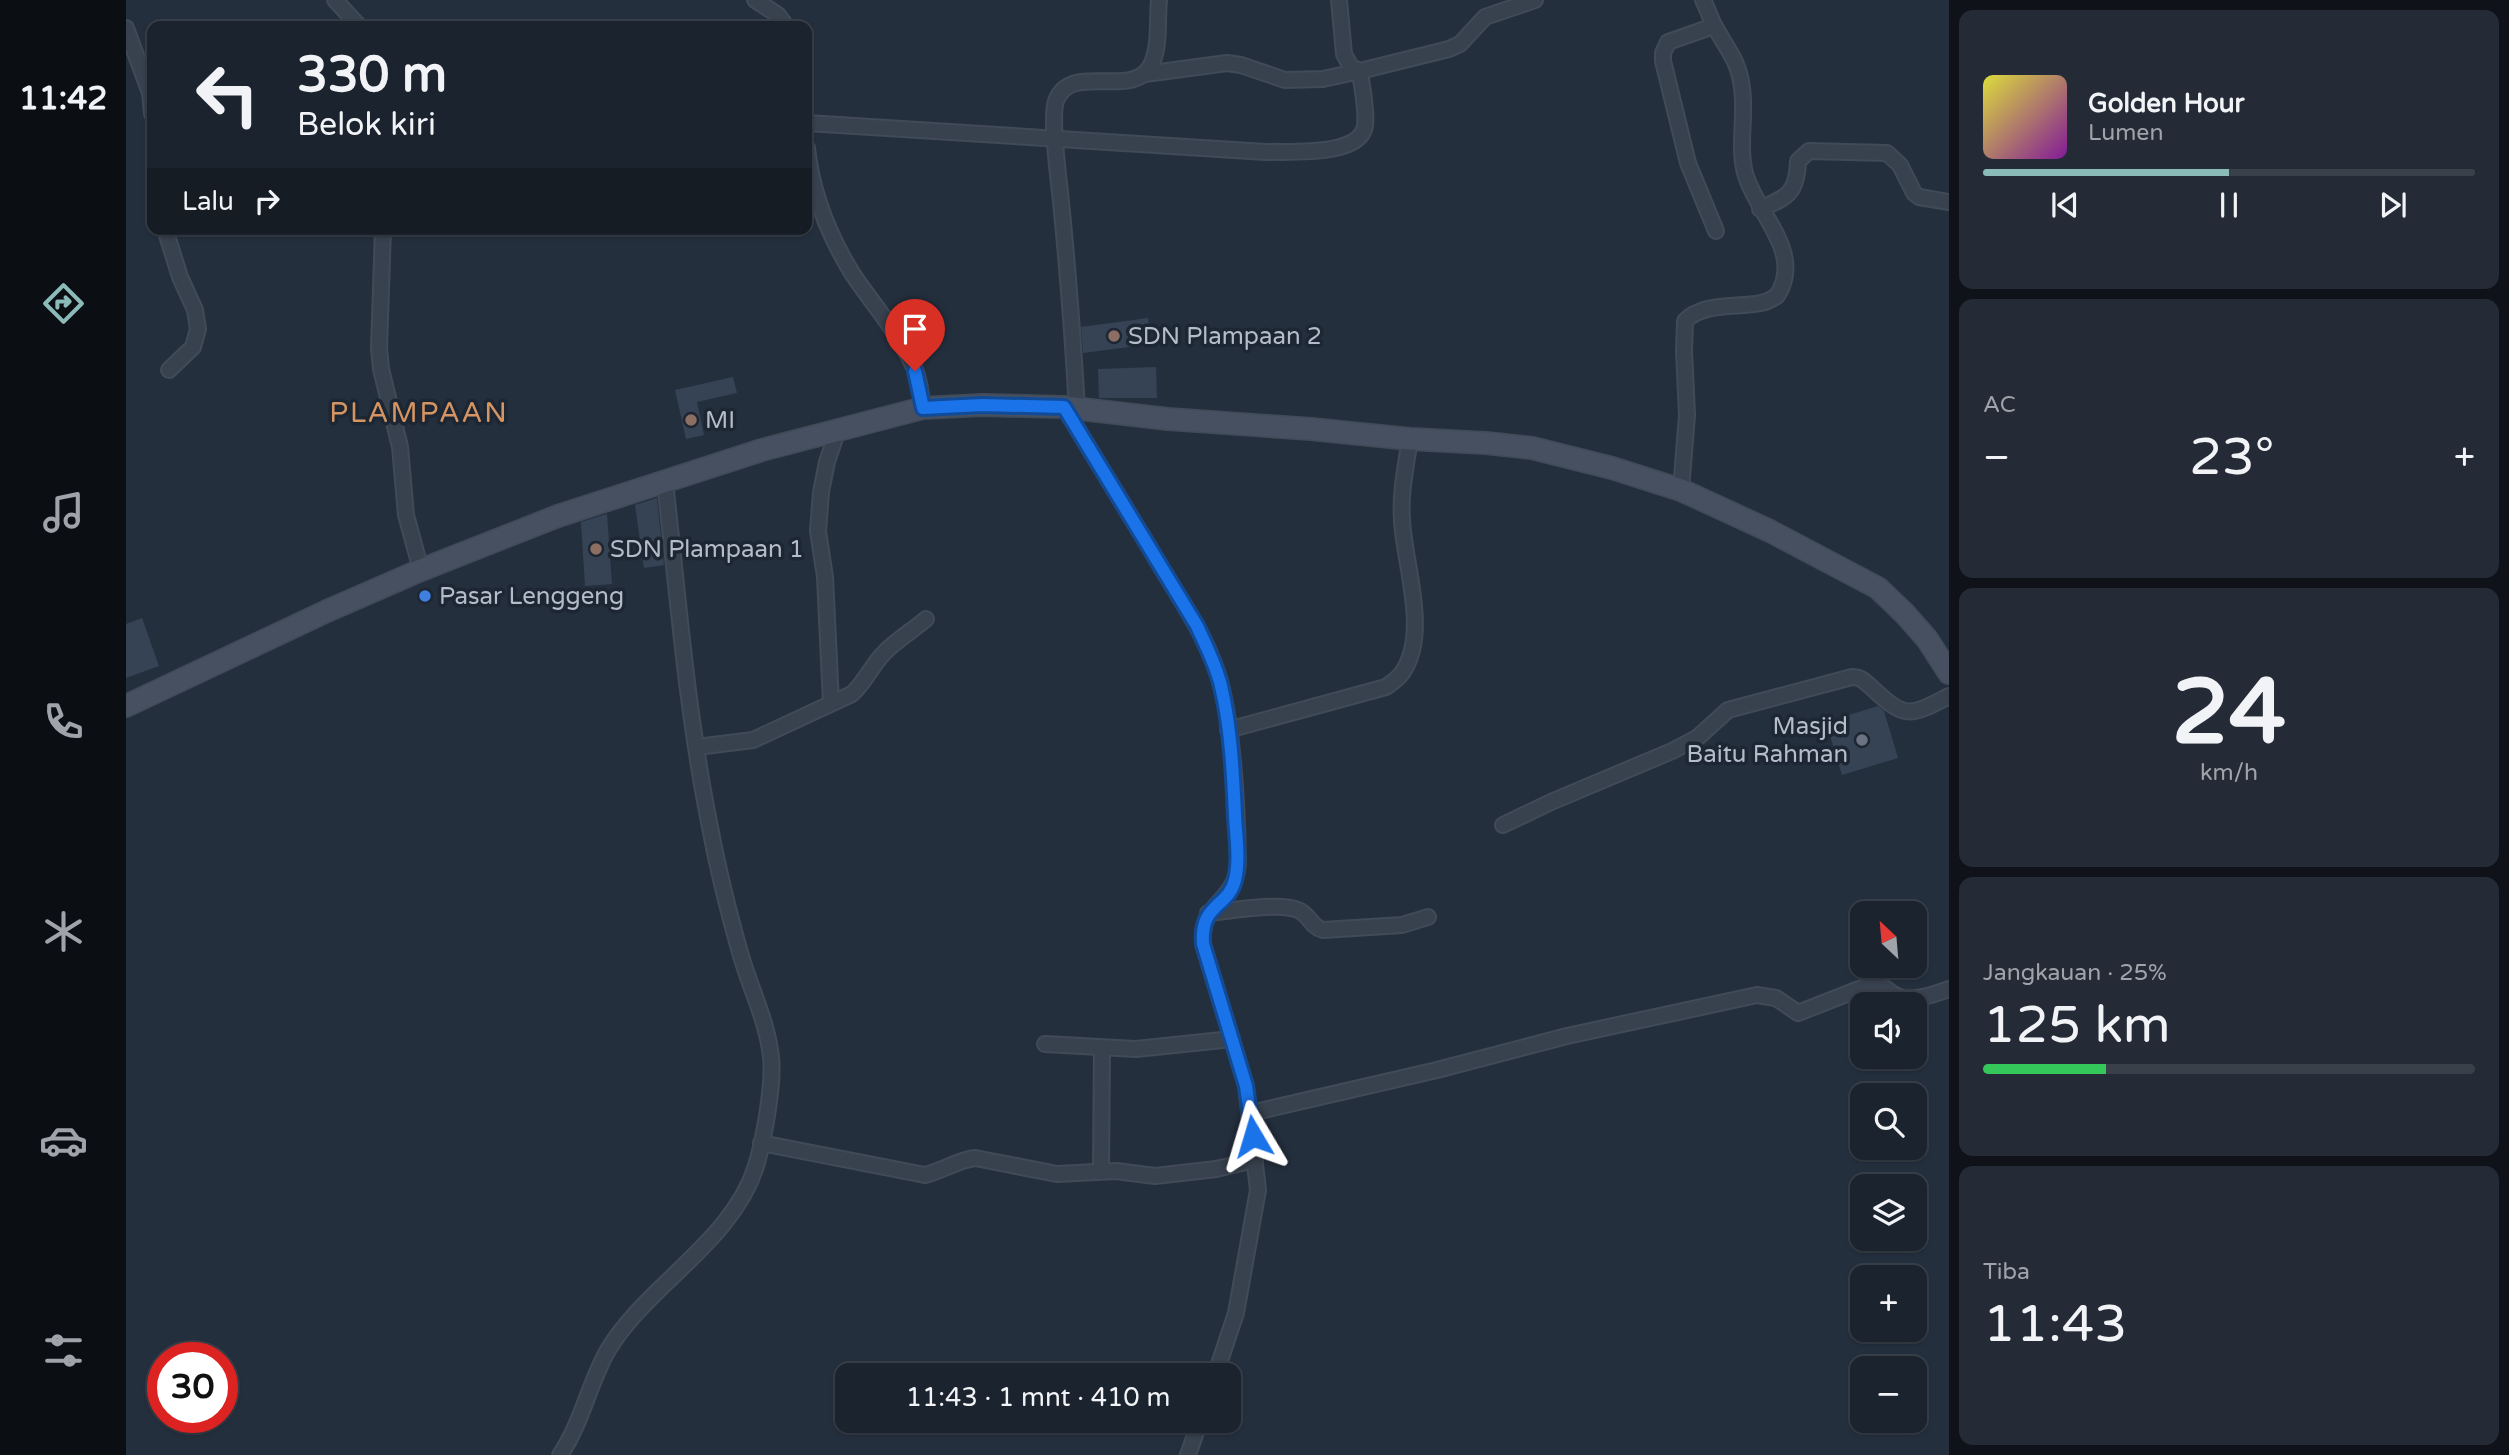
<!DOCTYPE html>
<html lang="id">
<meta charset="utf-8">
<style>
:root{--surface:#1b232e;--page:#242b36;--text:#f1f3f6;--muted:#a0a4aa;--line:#39404a;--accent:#8bbbb9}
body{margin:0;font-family:"Varela Round",sans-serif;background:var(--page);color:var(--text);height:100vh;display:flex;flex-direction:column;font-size:26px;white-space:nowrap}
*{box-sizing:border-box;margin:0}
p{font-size:23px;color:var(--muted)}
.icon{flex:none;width:38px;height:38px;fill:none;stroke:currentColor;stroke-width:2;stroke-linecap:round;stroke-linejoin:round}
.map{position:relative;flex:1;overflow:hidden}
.drawer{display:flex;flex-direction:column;gap:10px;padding:10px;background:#0f1319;width:560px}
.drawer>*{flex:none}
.banner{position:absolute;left:21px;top:21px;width:665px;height:214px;border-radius:14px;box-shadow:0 2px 5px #0004,0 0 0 2px var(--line);background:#1b232e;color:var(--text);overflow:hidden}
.needle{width:46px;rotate:334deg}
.fabs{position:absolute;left:1724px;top:901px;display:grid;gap:14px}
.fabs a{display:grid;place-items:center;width:77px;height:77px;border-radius:14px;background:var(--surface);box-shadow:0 2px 5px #0004,0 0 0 2px var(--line);font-size:35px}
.speed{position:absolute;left:21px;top:1342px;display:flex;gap:14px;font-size:35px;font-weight:700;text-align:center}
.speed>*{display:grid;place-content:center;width:91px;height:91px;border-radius:50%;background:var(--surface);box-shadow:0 2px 5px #0004,0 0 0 2px var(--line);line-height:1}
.speed .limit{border:10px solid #d22;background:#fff;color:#111}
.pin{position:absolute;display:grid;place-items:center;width:60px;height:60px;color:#fff;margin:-72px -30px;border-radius:50% 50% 50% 0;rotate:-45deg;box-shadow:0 0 7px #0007}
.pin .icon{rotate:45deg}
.me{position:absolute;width:77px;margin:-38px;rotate:353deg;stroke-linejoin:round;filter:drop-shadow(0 0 5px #0008)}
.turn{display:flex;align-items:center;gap:24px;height:147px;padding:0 35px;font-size:32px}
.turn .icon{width:91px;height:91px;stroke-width:2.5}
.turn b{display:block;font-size:49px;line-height:60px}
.then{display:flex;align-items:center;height:66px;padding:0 35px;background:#0003;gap:14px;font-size:26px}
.big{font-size:52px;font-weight:600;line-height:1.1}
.drawer .tile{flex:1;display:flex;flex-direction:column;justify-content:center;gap:10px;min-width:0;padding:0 24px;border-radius:14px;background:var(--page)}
.drawer .dial{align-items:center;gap:0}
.dial b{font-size:91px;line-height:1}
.song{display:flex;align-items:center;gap:21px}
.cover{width:84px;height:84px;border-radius:10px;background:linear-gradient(135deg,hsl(60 70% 55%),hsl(290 70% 35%))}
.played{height:7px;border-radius:4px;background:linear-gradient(90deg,var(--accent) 50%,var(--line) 50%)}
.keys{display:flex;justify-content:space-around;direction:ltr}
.heat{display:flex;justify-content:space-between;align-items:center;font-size:38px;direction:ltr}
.charge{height:10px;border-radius:5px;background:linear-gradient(90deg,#34c759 25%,var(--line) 0)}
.trip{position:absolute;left:709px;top:1363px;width:406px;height:70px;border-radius:14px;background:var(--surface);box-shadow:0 2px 5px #0004,0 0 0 2px var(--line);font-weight:600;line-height:70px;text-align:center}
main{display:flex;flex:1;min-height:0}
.tab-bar{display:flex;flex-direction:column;width:126px;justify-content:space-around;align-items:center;background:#0b0e12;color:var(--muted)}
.tab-bar .icon{width:49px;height:49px}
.tab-bar .active{color:var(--accent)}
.tab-bar b{font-size:32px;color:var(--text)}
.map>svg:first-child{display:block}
</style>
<main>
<nav class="tab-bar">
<b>11:42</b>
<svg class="icon active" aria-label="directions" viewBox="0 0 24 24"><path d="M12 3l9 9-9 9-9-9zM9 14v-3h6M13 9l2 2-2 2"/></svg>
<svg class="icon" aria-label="music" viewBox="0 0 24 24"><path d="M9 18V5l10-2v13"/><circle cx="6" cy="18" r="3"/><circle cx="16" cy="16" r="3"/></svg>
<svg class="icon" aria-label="phone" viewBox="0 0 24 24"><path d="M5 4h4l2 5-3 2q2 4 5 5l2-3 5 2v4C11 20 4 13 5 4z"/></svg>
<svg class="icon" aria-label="climate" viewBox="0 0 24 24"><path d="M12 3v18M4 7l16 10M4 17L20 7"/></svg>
<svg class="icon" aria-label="car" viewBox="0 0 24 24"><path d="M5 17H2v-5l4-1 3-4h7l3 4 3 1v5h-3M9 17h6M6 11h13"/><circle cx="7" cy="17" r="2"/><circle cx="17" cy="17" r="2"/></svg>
<svg class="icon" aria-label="filters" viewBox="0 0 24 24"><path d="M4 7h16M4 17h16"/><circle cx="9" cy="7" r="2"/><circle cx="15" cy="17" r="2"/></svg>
</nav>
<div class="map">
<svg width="1823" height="1455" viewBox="0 0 1823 1455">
<rect width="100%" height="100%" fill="#242f3e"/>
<g fill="#364354">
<polygon points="1022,318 1026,344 957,353 955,327"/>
<polygon points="1030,367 1031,398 973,398 972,369"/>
<polygon points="607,377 611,393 571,402 578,435 560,439 549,390"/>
<polygon points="531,498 538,565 518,568 509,505"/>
<polygon points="481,514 486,584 459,586 455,522"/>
<polygon points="16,618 33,666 0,678 0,624"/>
<polygon points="1752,706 1758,711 1772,758 1716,775 1700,722"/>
</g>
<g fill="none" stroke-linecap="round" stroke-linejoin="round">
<defs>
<g id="street">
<polyline points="209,0 233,26"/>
<polyline points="629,0 652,15 660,26"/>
<polyline points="1213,0 1218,54 1225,67 1234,71 1323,49 1334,44 1359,17 1409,0"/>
<polyline points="1588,26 1542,42 1537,53 1537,61 1562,163 1590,231"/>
<polyline points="0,28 24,93 26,114"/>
<path d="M681,123L1140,152C1163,151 1234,157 1239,126C1241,108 1236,89 1234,71L1197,79L1159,80L1115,65L1101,63L1019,74"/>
<path d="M681,148C686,194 702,234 726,273C747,305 775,335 790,372C794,383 795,396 797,408"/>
<path d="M1634,209C1662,197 1671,193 1672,161L1683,151L1761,153L1774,165L1788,193L1793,197L1823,202"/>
<polyline points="39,229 54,277 69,310 72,329 67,347 43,370"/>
<polyline points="257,229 253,348 255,369 274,447 280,515 295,570"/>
<path d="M938,407C970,460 1003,513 1035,567C1057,604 1084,642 1095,685C1108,737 1111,806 1112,860C1112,904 1073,900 1077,944L1120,1086L1132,1190L1110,1313L1089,1376"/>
<path d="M951,409C947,340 942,271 935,202C933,180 924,119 930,101C945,60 1009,102 1026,63C1034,45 1031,19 1033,0"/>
<path d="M1555,490L1561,415L1558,351L1559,321C1577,302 1611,308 1635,303C1640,302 1646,299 1651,296C1679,252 1630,214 1619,173C1612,146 1620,116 1616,88C1613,60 1600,48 1588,25C1584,17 1581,8 1577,0"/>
<polyline points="705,703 699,577 692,531 695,492 701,462 711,432"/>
<path d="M1102,730L1260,687C1265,683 1272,679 1276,673C1304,633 1278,564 1276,520C1274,492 1280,466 1284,439"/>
<path d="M571,747L627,740L726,694C739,682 745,667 757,654C769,641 786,631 800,619"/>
<path d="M1377,825L1425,802L1546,751L1571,738L1602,710L1726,677C1735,677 1738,681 1745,687C1779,719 1783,717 1823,696"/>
<path d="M1082,913C1104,911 1153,902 1172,910C1183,914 1185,927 1197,930L1276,925L1302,917"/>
<polyline points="919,1044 1010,1049 1106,1039"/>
<path d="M1125,1113L1311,1070L1441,1036L1631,995L1650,998L1672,1013L1746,984C1759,984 1760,991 1771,996C1785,1003 1809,994 1823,989"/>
<path d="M635,1143L799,1175C816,1171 832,1160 849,1158L931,1174L990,1171L1029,1176L1090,1169L1129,1160"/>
<polyline points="975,1171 976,1048"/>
<path d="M434,1455C456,1423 463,1383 482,1350C521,1285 607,1241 630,1166C638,1139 648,1084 645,1057C641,1021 625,990 615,956C603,914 592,870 584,827C561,714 552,597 539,482"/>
<polyline points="1062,1455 1074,1421"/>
</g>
<polyline id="secondary" points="0,706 201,611 295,570 432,516 636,450 797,408 856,405 938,407 1042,419 1185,429 1284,439 1360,443 1406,448 1486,468 1555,490 1644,531 1752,588 1779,614 1801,639 1823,673"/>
</defs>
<use href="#street" stroke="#414a57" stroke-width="18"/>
<use href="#secondary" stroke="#414a57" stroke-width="24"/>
<use href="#street" stroke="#38414e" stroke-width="14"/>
<use href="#secondary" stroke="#465061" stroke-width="21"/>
</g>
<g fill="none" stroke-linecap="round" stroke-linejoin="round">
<defs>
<path id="route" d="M789,371L797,408L856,405L938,407L1071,626C1080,646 1090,665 1095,686C1105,728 1107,773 1109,815C1110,837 1114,859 1109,880C1102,908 1074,903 1077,944L1120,1086L1127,1136"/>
</defs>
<use href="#route" stroke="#114b97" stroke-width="18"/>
<use href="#route" stroke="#1a73e8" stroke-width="12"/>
</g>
<g fill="#8d6e63" stroke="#1d2633" stroke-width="2.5">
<circle cx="988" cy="336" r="7"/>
<circle cx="565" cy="420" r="7"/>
<circle cx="470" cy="549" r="7"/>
</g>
<circle fill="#3f7fe0" stroke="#1d2633" stroke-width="2.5" cx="299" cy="596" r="7"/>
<circle fill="#6b7280" stroke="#1d2633" stroke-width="2.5" cx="1736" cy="740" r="7"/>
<g text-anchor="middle" stroke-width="7" stroke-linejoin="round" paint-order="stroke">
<g font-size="24" fill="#b4bcc9" stroke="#1d2633" text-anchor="start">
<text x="1002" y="344">SDN Plampaan 2</text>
<text x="579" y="428">MI</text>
<text x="484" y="557">SDN Plampaan 1</text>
<text x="313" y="604">Pasar Lenggeng</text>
<text x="1722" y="734" text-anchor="end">Masjid<tspan x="1722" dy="28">Baitu Rahman</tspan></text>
</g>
<g font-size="28" letter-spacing="2" fill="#d59563" stroke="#1d2633">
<text x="293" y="422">PLAMPAAN</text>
</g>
</g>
</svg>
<div class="fabs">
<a><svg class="needle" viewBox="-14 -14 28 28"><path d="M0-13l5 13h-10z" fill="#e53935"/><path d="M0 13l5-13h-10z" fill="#a0a4aa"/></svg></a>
<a><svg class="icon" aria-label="sound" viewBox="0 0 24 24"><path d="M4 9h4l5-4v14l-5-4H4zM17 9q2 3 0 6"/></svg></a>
<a><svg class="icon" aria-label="search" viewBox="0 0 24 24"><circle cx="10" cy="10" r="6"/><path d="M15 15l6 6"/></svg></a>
<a><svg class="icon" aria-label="layers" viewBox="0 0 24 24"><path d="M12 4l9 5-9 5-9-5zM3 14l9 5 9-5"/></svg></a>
<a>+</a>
<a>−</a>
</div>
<div class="speed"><div class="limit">30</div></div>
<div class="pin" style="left:789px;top:371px;background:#d93025"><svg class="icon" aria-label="arrive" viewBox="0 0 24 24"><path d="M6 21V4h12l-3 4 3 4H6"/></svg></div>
<svg class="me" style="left:1127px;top:1136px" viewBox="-20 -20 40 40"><path d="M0-17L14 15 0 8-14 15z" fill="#1a73e8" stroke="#fff" stroke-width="4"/></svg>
<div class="trip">11:43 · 1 mnt · 410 m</div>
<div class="banner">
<div class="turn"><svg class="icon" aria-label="left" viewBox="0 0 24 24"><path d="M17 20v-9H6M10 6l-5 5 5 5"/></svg><div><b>330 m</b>Belok kiri</div></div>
<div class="then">Lalu<svg class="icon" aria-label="right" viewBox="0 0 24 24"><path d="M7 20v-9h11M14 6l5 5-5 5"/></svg></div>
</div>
</div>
<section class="drawer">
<div class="tile">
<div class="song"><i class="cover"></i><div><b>Golden Hour</b><p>Lumen</p></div></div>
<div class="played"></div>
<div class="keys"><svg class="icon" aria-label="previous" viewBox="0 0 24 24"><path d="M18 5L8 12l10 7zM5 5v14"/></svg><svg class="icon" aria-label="pause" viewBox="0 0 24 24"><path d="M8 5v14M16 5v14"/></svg><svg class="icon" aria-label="next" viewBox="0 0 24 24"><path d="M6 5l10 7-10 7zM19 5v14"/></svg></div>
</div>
<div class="tile"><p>AC</p>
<div class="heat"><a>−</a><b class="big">23°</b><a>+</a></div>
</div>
<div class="tile dial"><b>24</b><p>km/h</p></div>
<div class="tile"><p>Jangkauan · 25%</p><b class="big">125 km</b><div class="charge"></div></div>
<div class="tile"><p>Tiba</p><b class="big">11:43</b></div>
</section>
</main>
